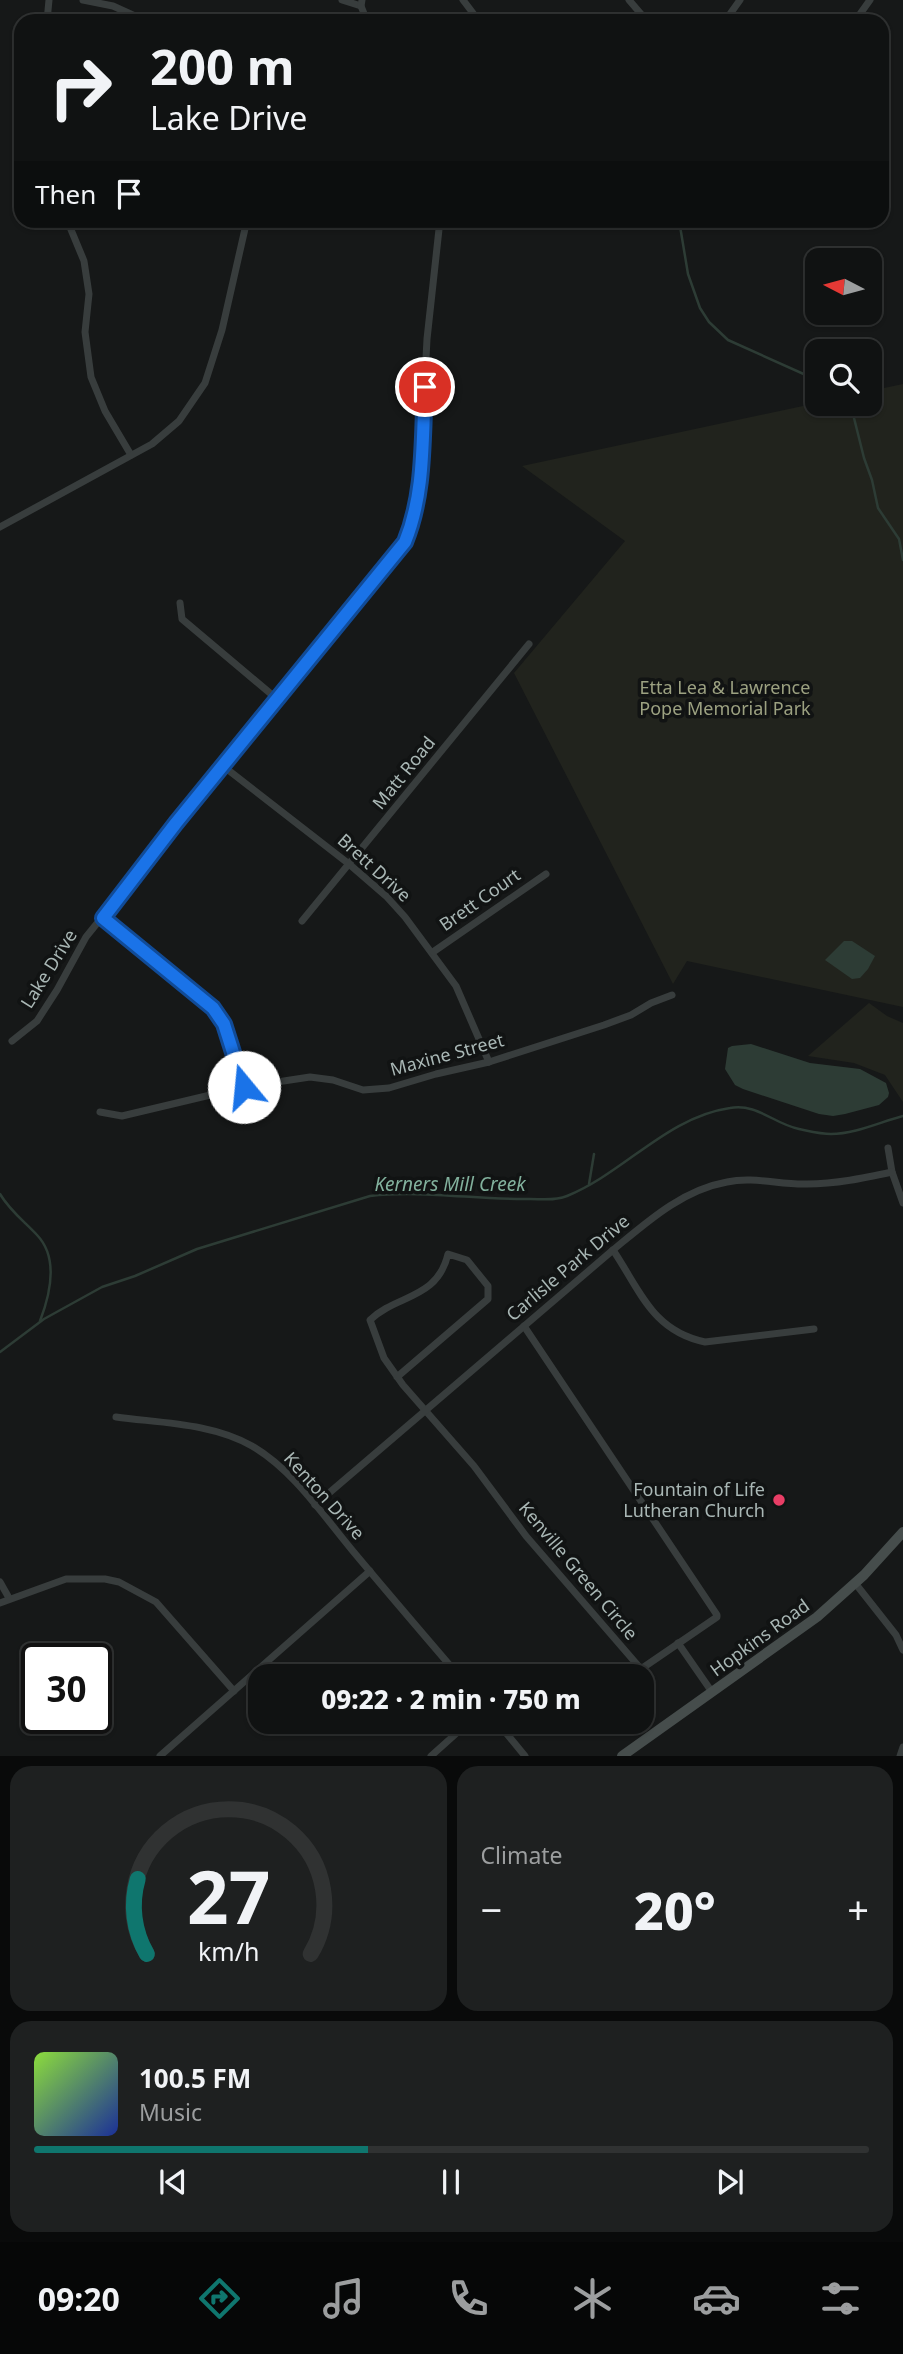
<!DOCTYPE html>
<meta charset="utf-8">
<style>
:root{--surface:#101212;--page:#1e2020;--text:#f1f3f6;--muted:#9c9e9f;--line:#303232;--accent:#0f766e}
body{margin:0;font-family:"Noto Sans",sans-serif;background:var(--page);color:var(--text);height:100vh;display:flex;flex-direction:column;font-size:26px;white-space:nowrap}
*{box-sizing:border-box;margin:0}
p{font-size:23px;color:var(--muted)}
.icon{flex:none;width:38px;height:38px;fill:none;stroke:currentColor;stroke-width:2;stroke-linecap:round;stroke-linejoin:round}
.map{position:relative;height:1756px;overflow:hidden}
.sheet{display:flex;flex-direction:column;gap:10px;padding:10px;background:#090a0a;flex:1}
.sheet>*{flex:none}
.banner{position:absolute;left:14px;top:14px;width:875px;height:214px;border-radius:21px;box-shadow:0 2px 5px #0004,0 0 0 2px var(--line);background:#101212;color:var(--text);overflow:hidden}
.needle{width:46px;rotate:276deg}
.tools{position:absolute;left:805px;top:248px;display:grid;gap:14px}
.tools a{display:grid;place-items:center;width:77px;height:77px;border-radius:14px;background:var(--surface);box-shadow:0 2px 5px #0004,0 0 0 2px var(--line);font-size:35px}
.speed{position:absolute;left:21px;top:1643px;display:flex;gap:14px;font-size:35px;font-weight:700;text-align:center}
.speed>*{display:grid;place-content:center;width:91px;height:91px;border-radius:50%;background:var(--surface);box-shadow:0 2px 5px #0004,0 0 0 2px var(--line);line-height:1}
.speed .limit{border:4px solid #111;border-radius:10px;background:#fff;color:#111}
.pin{position:absolute;display:grid;place-items:center;width:60px;height:60px;color:#fff;margin:-30px;border:4px solid #fff;border-radius:50%;box-shadow:0 2px 7px #0007}
.me{position:absolute;width:77px;margin:-38px;rotate:343deg;stroke-linejoin:round;filter:drop-shadow(0 0 5px #0008)}
.turn{display:flex;align-items:center;gap:24px;height:147px;padding:0 21px;font-size:32px}
.turn .icon{width:91px;height:91px;stroke-width:2.5}
.turn b{display:block;font-size:49px;line-height:60px}
.then{display:flex;align-items:center;height:66px;padding:0 21px;background:#0003;gap:14px;font-size:26px}
.big{font-size:52px;font-weight:800;line-height:1.1}
.sheet .widget{flex:1;display:flex;flex-direction:column;justify-content:center;gap:10px;min-width:0;padding:0 24px;border-radius:21px;background:var(--page)}
.sheet .dial{align-items:center;gap:0}
.dial svg{height:182px;overflow:visible;fill:none;stroke:var(--line);stroke-width:7;stroke-linecap:round;text-anchor:middle}
.dial text{fill:var(--text);stroke:none}
.song{display:flex;align-items:center;gap:21px}
.cover{width:84px;height:84px;border-radius:10px;background:linear-gradient(135deg,hsl(90 70% 55%),hsl(230 70% 35%))}
.played{height:7px;border-radius:4px;background:linear-gradient(90deg,var(--accent) 40%,var(--line) 40%)}
.keys{display:flex;justify-content:space-around;direction:ltr}
.heat{display:flex;justify-content:space-between;align-items:center;font-size:38px;direction:ltr}
.sheet .tiles{flex:1;display:grid;gap:10px;grid-template-columns:1fr 1fr}
.widget:last-child{grid-column:span 2}
.trip{position:absolute;left:248px;top:1664px;width:406px;height:70px;border-radius:21px;background:var(--surface);box-shadow:0 2px 5px #0004,0 0 0 2px var(--line);font-weight:800;line-height:70px;text-align:center}
.tab-bar{display:flex;height:112px;justify-content:space-around;align-items:center;background:#060707;color:var(--muted)}
.tab-bar .icon{width:49px;height:49px}
.tab-bar .current{color:var(--accent)}
.tab-bar b{font-size:32px;color:var(--text)}
.map>svg:first-child{display:block}
</style>
<div class="map">
<svg width="903" height="1756" viewBox="0 0 903 1756">
<rect width="100%" height="100%" fill="#161818"/>
<g fill="#21231d">
<polygon points="903,384 903,1007 687,961 673,984 514,673 625,541 522,466 817,403 870,404 870,391"/>
<polygon points="869,1003 887,1016 903,1023 903,1102 885,1075 854,1063 808,1056"/>
</g>
<g fill="#2d3c35">
<polygon points="844,941 852,941 875,956 868,969 860,978 852,979 825,960"/>
<polygon points="751,1044 810,1063 860,1069 886,1083 889,1093 888,1097 879,1105 845,1114 833,1116 819,1114 743,1089 735,1085 725,1069 728,1048 732,1046"/>
</g>
<g fill="none" stroke-linecap="round" stroke-linejoin="round">
<g stroke="#2d3c35" stroke-width="2.5">
<polyline points="679,220 688,274 700,308 709,322 728,340 817,380"/>
<polyline points="851,406 864,458 872,480 878,508 899,539 903,560"/>
<polyline points="589,1184 594,1154"/>
<path d="M0,1194C10,1211 24,1221 37,1235C59,1258 50,1295 40,1321"/>
<path d="M0,1352L44,1319L102,1287L135,1276L197,1249L370,1196C423,1190 477,1200 530,1199C542,1199 555,1201 567,1196C624,1173 667,1117 730,1108C757,1103 774,1124 799,1129C809,1131 821,1134 831,1134C855,1134 880,1122 903,1116"/>
</g>
<g stroke="#383d3d" stroke-width="7">
<polyline points="83,0 113,6 146,21"/>
<polyline points="342,0 361,6"/>
<polyline points="362,0 361,6 367,21"/>
<polyline points="463,0 479,21"/>
<polyline points="629,0 647,21"/>
<polyline points="47,21 49,0"/>
<polyline points="725,21 740,0"/>
<polyline points="855,21 870,0"/>
<polyline points="67,220 84,261 89,294 85,332 91,377 105,411 131,455"/>
<polyline points="877,220 877,221"/>
<polyline points="0,527 152,444 179,421 205,383 222,330 247,220"/>
<polyline points="180,603 182,619 277,699"/>
<polyline points="223,766 349,864 386,896 405,917 456,986 489,1062"/>
<polyline points="103,918 213,1008 224,1024 244,1087"/>
<polyline points="302,921 529,644"/>
<polyline points="433,952 546,874"/>
<polyline points="12,1041 37,1021 57,990 86,937 405,542 415,514 419,493 427,339 440,220"/>
<polyline points="100,1112 122,1116 244,1087 310,1077 333,1080 363,1090 389,1088 436,1074 489,1062 604,1025 631,1015 651,1003 672,995"/>
<polyline points="888,1148 892,1172 903,1203"/>
<path d="M613,1250C640,1290 652,1331 705,1342L814,1329"/>
<path d="M397,1377L488,1299V1286L467,1260L448,1254C437,1300 397,1294 370,1320L384,1358L403,1385L474,1466L526,1536L641,1669L717,1617V1615L524,1326"/>
<path d="M116,1417C160,1423 212,1423 252,1446C293,1470 322,1514 352,1550C387,1592 423,1634 459,1676"/>
<path d="M315,1505L613,1250C647,1222 682,1190 727,1182C753,1176 780,1185 807,1184C836,1184 864,1178 892,1172"/>
<polyline points="0,1582 9,1598"/>
<polyline points="855,1583 896,1635 903,1650"/>
<polyline points="0,1603 66,1579 105,1579 119,1582 156,1602 234,1691"/>
<polyline points="678,1643 712,1692"/>
<polyline points="497,1722 525,1756"/>
<polyline points="160,1756 370,1571"/>
<polyline points="431,1756 469,1722"/>
<polyline points="900,1756 903,1747"/>
</g>
<polyline stroke="#464d4c" stroke-width="10" points="622,1756 817,1617 864,1575 903,1532"/>
</g>
<g fill="none" stroke-linecap="round" stroke-linejoin="round">
<defs>
<path id="route" d="M244,1087L224,1024L213,1008L103,918L176,823L405,542C425,493 422,440 425,387"/>
</defs>
<use href="#route" stroke="#114b97" stroke-width="18"/>
<use href="#route" stroke="#1a73e8" stroke-width="12"/>
</g>
<circle fill="#e93e66" stroke="#111313" stroke-width="2.5" cx="779" cy="1500" r="7"/>
<g text-anchor="middle" stroke-width="7" stroke-linejoin="round" paint-order="stroke">
<g font-size="18" fill="#9ca181" stroke="#111313">
<text x="725" y="694">Etta Lea &amp; Lawrence<tspan x="725" dy="21">Pope Memorial Park</tspan></text>
</g>
<g font-size="18" fill="#a9b7b5" stroke="#111313">
<text transform="translate(404 773) rotate(-51)" y="6">Matt Road</text>
<text transform="translate(374 868) rotate(42)" y="6">Brett Drive</text>
<text transform="translate(480 900) rotate(-35)" y="6">Brett Court</text>
<text transform="translate(49 969) rotate(-58)" y="6">Lake Drive</text>
<text transform="translate(447 1055) rotate(-15)" y="6">Maxine Street</text>
<text transform="translate(568 1268) rotate(-40)" y="6">Carlisle Park Drive</text>
<text transform="translate(324 1496) rotate(48)" y="6">Kenton Drive</text>
<text transform="translate(578 1571) rotate(50)" y="6">Kenville Green Circle</text>
<text transform="translate(760 1638) rotate(-36)" y="6">Hopkins Road</text>
</g>
<g font-size="18" fill="#a9b7b5" stroke="#111313" text-anchor="end">
<text x="765" y="1496">Fountain of Life<tspan x="765" dy="21">Lutheran Church</tspan></text>
</g>
<g font-size="19" font-style="italic" fill="#82b19d" stroke="#111313">
<text x="450" y="1191">Kerners Mill Creek</text>
</g>
</g>
</svg>
<div class="tools">
<a><svg class="needle" viewBox="-14 -14 28 28"><path d="M0-13l5 13h-10z" fill="#e53935"/><path d="M0 13l5-13h-10z" fill="#9c9e9f"/></svg></a>
<a><svg class="icon" aria-label="search" viewBox="0 0 24 24"><circle cx="10" cy="10" r="6"/><path d="M15 15l6 6"/></svg></a>
</div>
<div class="speed"><div class="limit">30</div></div>
<div class="pin" style="left:425px;top:387px;background:#d93025"><svg class="icon" aria-label="arrive" viewBox="0 0 24 24"><path d="M6 21V4h12l-3 4 3 4H6"/></svg></div>
<svg class="me" style="left:244px;top:1087px" viewBox="-20 -20 40 40"><circle r="19" fill="#fff"/><path d="M0-13L10 11 0 6-10 11z" fill="#1a73e8"/></svg>
<div class="trip">09:22 · 2 min · 750 m</div>
<div class="banner">
<div class="turn"><svg class="icon" aria-label="right" viewBox="0 0 24 24"><path d="M7 20v-9h11M14 6l5 5-5 5"/></svg><div><b>200 m</b>Lake Drive</div></div>
<div class="then">Then<svg class="icon" aria-label="arrive" viewBox="0 0 24 24"><path d="M6 21V4h12l-3 4 3 4H6"/></svg></div>
</div>
</div>
<section class="sheet">
<div class="tiles">
<div class="widget dial"><svg viewBox="0 0 100 80">
<path d="M14 69A42 42 0 1 1 86 69"/>
<path d="M14 69A42 42 0 0 1 10 36" stroke="#0f766e"/>
<text x="50" y="56" font-size="32" font-weight="700">27</text>
<text x="50" y="72" font-size="11">km/h</text>
</svg></div>
<div class="widget"><p>Climate</p>
<div class="heat"><a>−</a><b class="big">20°</b><a>+</a></div>
</div>
<div class="widget">
<div class="song"><i class="cover"></i><div><b>100.5 FM</b><p>Music</p></div></div>
<div class="played"></div>
<div class="keys"><svg class="icon" aria-label="previous" viewBox="0 0 24 24"><path d="M18 5L8 12l10 7zM5 5v14"/></svg><svg class="icon" aria-label="pause" viewBox="0 0 24 24"><path d="M8 5v14M16 5v14"/></svg><svg class="icon" aria-label="next" viewBox="0 0 24 24"><path d="M6 5l10 7-10 7zM19 5v14"/></svg></div>
</div>
</div>
</section>
<nav class="tab-bar">
<b>09:20</b>
<svg class="icon current" aria-label="directions" viewBox="0 0 24 24"><path d="M12 3l9 9-9 9-9-9zM9 14v-3h6M13 9l2 2-2 2"/></svg>
<svg class="icon" aria-label="music" viewBox="0 0 24 24"><path d="M9 18V5l10-2v13"/><circle cx="6" cy="18" r="3"/><circle cx="16" cy="16" r="3"/></svg>
<svg class="icon" aria-label="phone" viewBox="0 0 24 24"><path d="M5 4h4l2 5-3 2q2 4 5 5l2-3 5 2v4C11 20 4 13 5 4z"/></svg>
<svg class="icon" aria-label="climate" viewBox="0 0 24 24"><path d="M12 3v18M4 7l16 10M4 17L20 7"/></svg>
<svg class="icon" aria-label="car" viewBox="0 0 24 24"><path d="M5 17H2v-5l4-1 3-4h7l3 4 3 1v5h-3M9 17h6M6 11h13"/><circle cx="7" cy="17" r="2"/><circle cx="17" cy="17" r="2"/></svg>
<svg class="icon" aria-label="filters" viewBox="0 0 24 24"><path d="M4 7h16M4 17h16"/><circle cx="9" cy="7" r="2"/><circle cx="15" cy="17" r="2"/></svg>
</nav>
